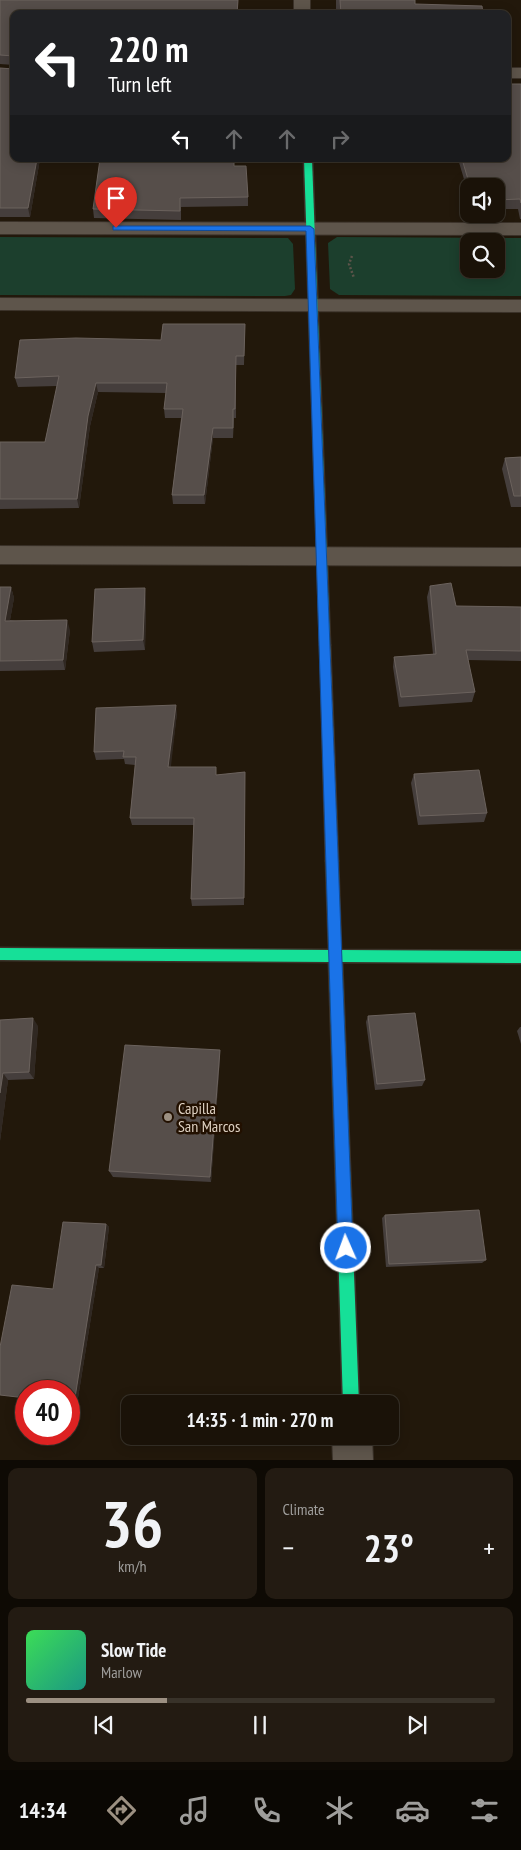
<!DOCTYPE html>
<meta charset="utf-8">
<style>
:root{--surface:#1a1208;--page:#231b12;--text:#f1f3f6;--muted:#9f9e9c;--line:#383229;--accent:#9c9082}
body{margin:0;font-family:"PT Sans Narrow",sans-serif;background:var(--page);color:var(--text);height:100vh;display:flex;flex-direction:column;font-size:19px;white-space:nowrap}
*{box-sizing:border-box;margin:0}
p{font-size:16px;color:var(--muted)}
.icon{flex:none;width:28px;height:28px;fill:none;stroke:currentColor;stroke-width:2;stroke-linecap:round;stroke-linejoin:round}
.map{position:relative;height:1460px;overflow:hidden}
.panel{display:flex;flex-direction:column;gap:8px;padding:8px;background:#0e0a04;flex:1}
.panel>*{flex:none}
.top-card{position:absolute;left:10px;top:10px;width:501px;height:152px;border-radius:10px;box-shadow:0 2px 12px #0003,0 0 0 1px var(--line);background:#202124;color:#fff;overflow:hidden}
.tools{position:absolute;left:460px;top:178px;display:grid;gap:10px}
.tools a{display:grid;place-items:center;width:45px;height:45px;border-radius:10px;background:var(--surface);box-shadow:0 2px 12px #0003,0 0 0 1px var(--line);font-size:25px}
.speed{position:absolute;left:15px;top:1380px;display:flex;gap:10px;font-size:25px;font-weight:700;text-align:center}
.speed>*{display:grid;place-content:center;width:65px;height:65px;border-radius:50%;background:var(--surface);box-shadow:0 2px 12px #0003,0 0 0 1px var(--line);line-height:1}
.speed .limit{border:8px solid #d22;background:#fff;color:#111}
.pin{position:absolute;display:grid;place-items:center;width:42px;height:42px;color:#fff;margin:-51px -21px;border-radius:50% 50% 50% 0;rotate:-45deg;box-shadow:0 0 5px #0007}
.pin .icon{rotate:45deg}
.me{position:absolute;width:55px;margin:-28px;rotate:358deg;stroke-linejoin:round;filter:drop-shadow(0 0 4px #0008)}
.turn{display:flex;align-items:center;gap:18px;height:105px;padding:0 15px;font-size:22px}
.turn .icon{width:65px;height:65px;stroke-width:2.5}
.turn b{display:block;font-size:35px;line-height:42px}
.lanes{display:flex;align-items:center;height:48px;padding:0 15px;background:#0003;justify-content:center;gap:25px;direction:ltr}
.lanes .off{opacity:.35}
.big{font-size:38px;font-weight:700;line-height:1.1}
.panel .tile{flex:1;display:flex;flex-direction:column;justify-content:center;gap:8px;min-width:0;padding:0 18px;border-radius:10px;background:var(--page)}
.panel .dial{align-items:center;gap:0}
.dial b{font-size:65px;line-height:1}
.song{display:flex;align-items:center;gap:15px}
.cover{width:60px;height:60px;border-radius:8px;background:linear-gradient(135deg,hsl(130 70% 55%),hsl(170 70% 35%))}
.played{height:5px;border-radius:2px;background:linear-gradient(90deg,var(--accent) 30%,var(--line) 30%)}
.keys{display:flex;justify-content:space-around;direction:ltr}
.heat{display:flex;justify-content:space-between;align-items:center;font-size:28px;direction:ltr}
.panel .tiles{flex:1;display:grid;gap:8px;grid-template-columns:1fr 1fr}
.tile:last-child{grid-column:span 2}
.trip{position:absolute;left:121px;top:1395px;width:278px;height:50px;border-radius:10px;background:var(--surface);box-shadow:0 2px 12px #0003,0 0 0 1px var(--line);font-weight:700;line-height:50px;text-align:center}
.dock{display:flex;height:80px;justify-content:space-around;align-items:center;background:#0a0703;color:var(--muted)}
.dock .icon{width:35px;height:35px}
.dock .active{color:var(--accent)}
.dock b{font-size:22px;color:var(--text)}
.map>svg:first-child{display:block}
</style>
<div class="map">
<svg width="521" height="1460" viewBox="0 0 521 1460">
<rect width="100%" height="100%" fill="#22180b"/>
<g fill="#1c3f2d" fill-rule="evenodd">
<polygon points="0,237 288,238 293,244 295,289 291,295 285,296 0,295"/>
<path d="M337,237L521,238V296L339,295L330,289L328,243ZM469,241H496V269H469Z"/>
</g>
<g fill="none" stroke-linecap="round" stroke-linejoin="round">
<defs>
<g id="street">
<rect x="294" y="0" width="16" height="14"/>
<rect x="508" y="68" width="13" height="10"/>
<polygon points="0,222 521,223 521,235 0,234"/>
<polygon points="0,298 521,300 521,312 0,310"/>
<polygon points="0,546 521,548 521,566 0,564"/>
<polygon points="332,1436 372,1436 373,1460 333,1460"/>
</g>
<g id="fast">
<polygon points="304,159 312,159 330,645 325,649 320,645"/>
<polygon points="332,855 336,857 338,861 341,950 521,951 521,963 342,962 359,1404 343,1404 329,962 0,960 0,948 329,950 326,861 328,857"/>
</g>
<polygon id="slow" points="325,641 330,645 338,861 336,865 332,867 328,865 326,861 320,645"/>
</defs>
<use href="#street" stroke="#3b3229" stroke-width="2"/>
<use href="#fast" stroke="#3b3229" stroke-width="3"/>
<use href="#slow" stroke="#3b3229" stroke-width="3"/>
<polyline stroke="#5c544a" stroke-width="2.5" stroke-dasharray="2 2" stroke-linecap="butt" points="352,256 349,264 354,278"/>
<use href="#street" fill="#5e554b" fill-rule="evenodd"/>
<use href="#fast" fill="#16e098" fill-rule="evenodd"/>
<use href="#slow" fill="#ffcf43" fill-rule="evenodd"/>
</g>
<g fill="#453e3c">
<polygon points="0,0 238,0 238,9 14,14 40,159 30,217 0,217 0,68 14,69 14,65 0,64"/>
<polygon points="336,0 415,0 415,4 483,14 340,14 339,9 336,9"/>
<polygon points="521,84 521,219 520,219 518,209 496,209 496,186 469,186 469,196 458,159 508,159"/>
<polygon points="333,159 364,159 333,160"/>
<polygon points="234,166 248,197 248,206 181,207 181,220 94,218 93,209"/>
<polygon points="245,324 244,365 236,365 236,418 234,418 233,438 213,438 205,504 173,504 172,495 181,418 165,418 164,409 166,393 98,392 90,426 79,508 0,509 0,442 45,442 57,386 18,387 15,378 161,340"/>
<polygon points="521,457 521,507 511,507 502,469 505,458"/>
<polygon points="430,586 456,606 521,607 521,661 468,660 475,692 472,702 399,707 393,667 394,657 433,654 427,597"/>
<polygon points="0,587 11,587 14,598 10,620 70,630 65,670 0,671"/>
<polygon points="146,598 145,650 94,652 92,642"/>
<polygon points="177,713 170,767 217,775 245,772 244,905 192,906 191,899 194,825 132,825 130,818 135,765 125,764 124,759 96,760 94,752"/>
<polygon points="414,774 487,813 484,822 418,825 411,783"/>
<polygon points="368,1016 425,1080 422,1086 375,1090 366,1022"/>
<polygon points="0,1020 38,1026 34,1079 8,1080 0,1141"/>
<polygon points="520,1027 521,1027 521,1044 517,1031"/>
<polygon points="220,1050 220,1058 211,1182 113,1177 109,1171"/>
<polygon points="385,1215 486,1260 482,1263 386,1267 382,1218"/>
<polygon points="106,1224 109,1227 104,1268 99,1268 77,1404 53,1289"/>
</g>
<g fill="#302822">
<polygon points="37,159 40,159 30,217 28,208"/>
<polygon points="96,383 98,392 90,426 79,508 77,499 88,416"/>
<polygon points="213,428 213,438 205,504 204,495"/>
<polygon points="11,587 14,598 8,631 5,621"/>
<polygon points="145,588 146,598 145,650 143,640"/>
<polygon points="67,620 70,630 65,670 63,660"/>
<polygon points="176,705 177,713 170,775 168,767"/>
<polygon points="33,1018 38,1026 34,1079 29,1072"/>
<polygon points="220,1050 220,1058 211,1182 210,1177"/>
<polygon points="3,1073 8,1080 0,1141 0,1093"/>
<polygon points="106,1224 109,1227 104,1268 101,1265"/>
<polygon points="96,1265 99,1268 77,1404 74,1404"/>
</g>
<g fill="#564e4a" stroke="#6b625d">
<polygon points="0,0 238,0 237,14 14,14 14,56 0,55"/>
<polygon points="340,0 415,0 415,4 482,6 483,14 341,14"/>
<polygon points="14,60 14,159 37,159 28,208 0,208 0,68 14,69"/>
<polygon points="508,84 521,84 521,203 520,199 496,200 496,186 470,186 462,159 508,159"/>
<polygon points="100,159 234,159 234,166 246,166 248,197 180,198 180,211 93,209"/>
<polygon points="163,324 245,324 244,356 236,356 235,409 233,409 233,428 213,428 204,495 172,495 183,409 164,409 167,383 96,383 88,416 77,499 0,499 0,442 45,442 59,376 15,378 20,340 76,338 161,340"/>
<polygon points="521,457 521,496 514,496 505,458"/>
<polygon points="451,583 456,606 521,607 521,651 466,650 475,692 401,697 394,657 436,654 430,586"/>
<polygon points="0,587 11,587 5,621 67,620 63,660 0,661"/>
<polygon points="145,588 143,640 92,642 95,589"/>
<polygon points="176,705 168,767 216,767 216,775 245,772 244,898 191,899 194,818 130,818 136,757 123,757 124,751 94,752 96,708"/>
<polygon points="479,770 487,813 420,816 414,774"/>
<polygon points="415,1013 425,1080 377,1084 368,1016"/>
<polygon points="33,1018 29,1072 3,1073 0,1093 0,1020"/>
<polygon points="125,1045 220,1050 210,1177 109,1171"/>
<polygon points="479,1210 486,1260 389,1264 385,1215"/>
<polygon points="63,1222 106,1224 101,1265 96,1265 74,1404 69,1403 69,1391 26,1391 26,1398 0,1395 0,1347 12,1285 53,1289"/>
</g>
<polygon fill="#1a73e8" stroke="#114b97" points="113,226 310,226 314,229 353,1248 351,1253 346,1255 340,1253 338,1248 306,231 116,230 113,230"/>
<circle fill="#9c9082" stroke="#221000" stroke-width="2" cx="168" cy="1117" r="5"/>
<g text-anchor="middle" stroke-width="5" stroke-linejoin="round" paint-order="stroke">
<g font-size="16" fill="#ded1c2" stroke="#221000" text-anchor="start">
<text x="178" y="1114">Capilla<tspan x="178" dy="18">San Marcos</tspan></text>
</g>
</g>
</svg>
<div class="tools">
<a><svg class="icon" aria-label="sound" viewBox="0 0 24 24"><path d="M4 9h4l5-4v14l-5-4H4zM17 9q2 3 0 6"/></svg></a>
<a><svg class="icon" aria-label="search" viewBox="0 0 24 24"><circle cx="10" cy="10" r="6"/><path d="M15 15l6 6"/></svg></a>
</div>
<div class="speed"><div class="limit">40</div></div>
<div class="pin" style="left:116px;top:228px;background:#d93025"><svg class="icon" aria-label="arrive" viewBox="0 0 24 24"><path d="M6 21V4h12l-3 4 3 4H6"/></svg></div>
<svg class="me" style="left:346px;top:1248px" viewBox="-20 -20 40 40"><circle r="17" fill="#1a73e8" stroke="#fff" stroke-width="3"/><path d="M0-11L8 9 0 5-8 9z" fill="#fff"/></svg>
<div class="trip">14:35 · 1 min · 270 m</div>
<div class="top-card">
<div class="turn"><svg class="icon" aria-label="left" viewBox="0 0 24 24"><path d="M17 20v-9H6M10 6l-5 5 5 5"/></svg><div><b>220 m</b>Turn left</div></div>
<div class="lanes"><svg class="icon" aria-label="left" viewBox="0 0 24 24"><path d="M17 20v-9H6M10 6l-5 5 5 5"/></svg><svg class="icon off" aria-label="ahead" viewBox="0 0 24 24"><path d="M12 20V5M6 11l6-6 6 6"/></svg><svg class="icon off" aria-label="ahead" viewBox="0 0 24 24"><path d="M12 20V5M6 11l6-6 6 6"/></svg><svg class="icon off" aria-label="right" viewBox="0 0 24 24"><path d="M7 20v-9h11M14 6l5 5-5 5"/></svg></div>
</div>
</div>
<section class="panel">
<div class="tiles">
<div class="tile dial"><b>36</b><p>km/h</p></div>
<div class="tile"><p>Climate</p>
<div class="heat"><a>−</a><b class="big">23°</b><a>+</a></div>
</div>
<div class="tile">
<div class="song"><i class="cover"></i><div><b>Slow Tide</b><p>Marlow</p></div></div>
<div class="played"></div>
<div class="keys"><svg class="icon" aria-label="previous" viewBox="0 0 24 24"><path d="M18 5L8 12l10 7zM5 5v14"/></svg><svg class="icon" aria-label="pause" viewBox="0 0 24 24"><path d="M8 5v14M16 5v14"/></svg><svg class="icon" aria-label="next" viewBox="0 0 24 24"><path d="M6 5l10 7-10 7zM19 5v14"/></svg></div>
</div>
</div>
</section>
<nav class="dock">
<b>14:34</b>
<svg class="icon active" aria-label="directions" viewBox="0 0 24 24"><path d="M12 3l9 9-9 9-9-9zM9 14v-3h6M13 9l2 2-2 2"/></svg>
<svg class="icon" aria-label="music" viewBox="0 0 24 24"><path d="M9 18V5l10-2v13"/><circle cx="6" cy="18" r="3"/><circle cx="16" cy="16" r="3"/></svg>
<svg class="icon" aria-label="phone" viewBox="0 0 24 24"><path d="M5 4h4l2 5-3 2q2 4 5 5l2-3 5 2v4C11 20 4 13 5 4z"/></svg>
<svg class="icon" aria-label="climate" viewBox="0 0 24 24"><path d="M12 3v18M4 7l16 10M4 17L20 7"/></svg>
<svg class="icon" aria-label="car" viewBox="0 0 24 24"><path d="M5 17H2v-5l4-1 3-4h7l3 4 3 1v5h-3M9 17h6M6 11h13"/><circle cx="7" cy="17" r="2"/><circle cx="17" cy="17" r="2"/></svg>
<svg class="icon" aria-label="filters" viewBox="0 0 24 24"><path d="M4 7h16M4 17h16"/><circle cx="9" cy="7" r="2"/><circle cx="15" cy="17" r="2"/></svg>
</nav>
